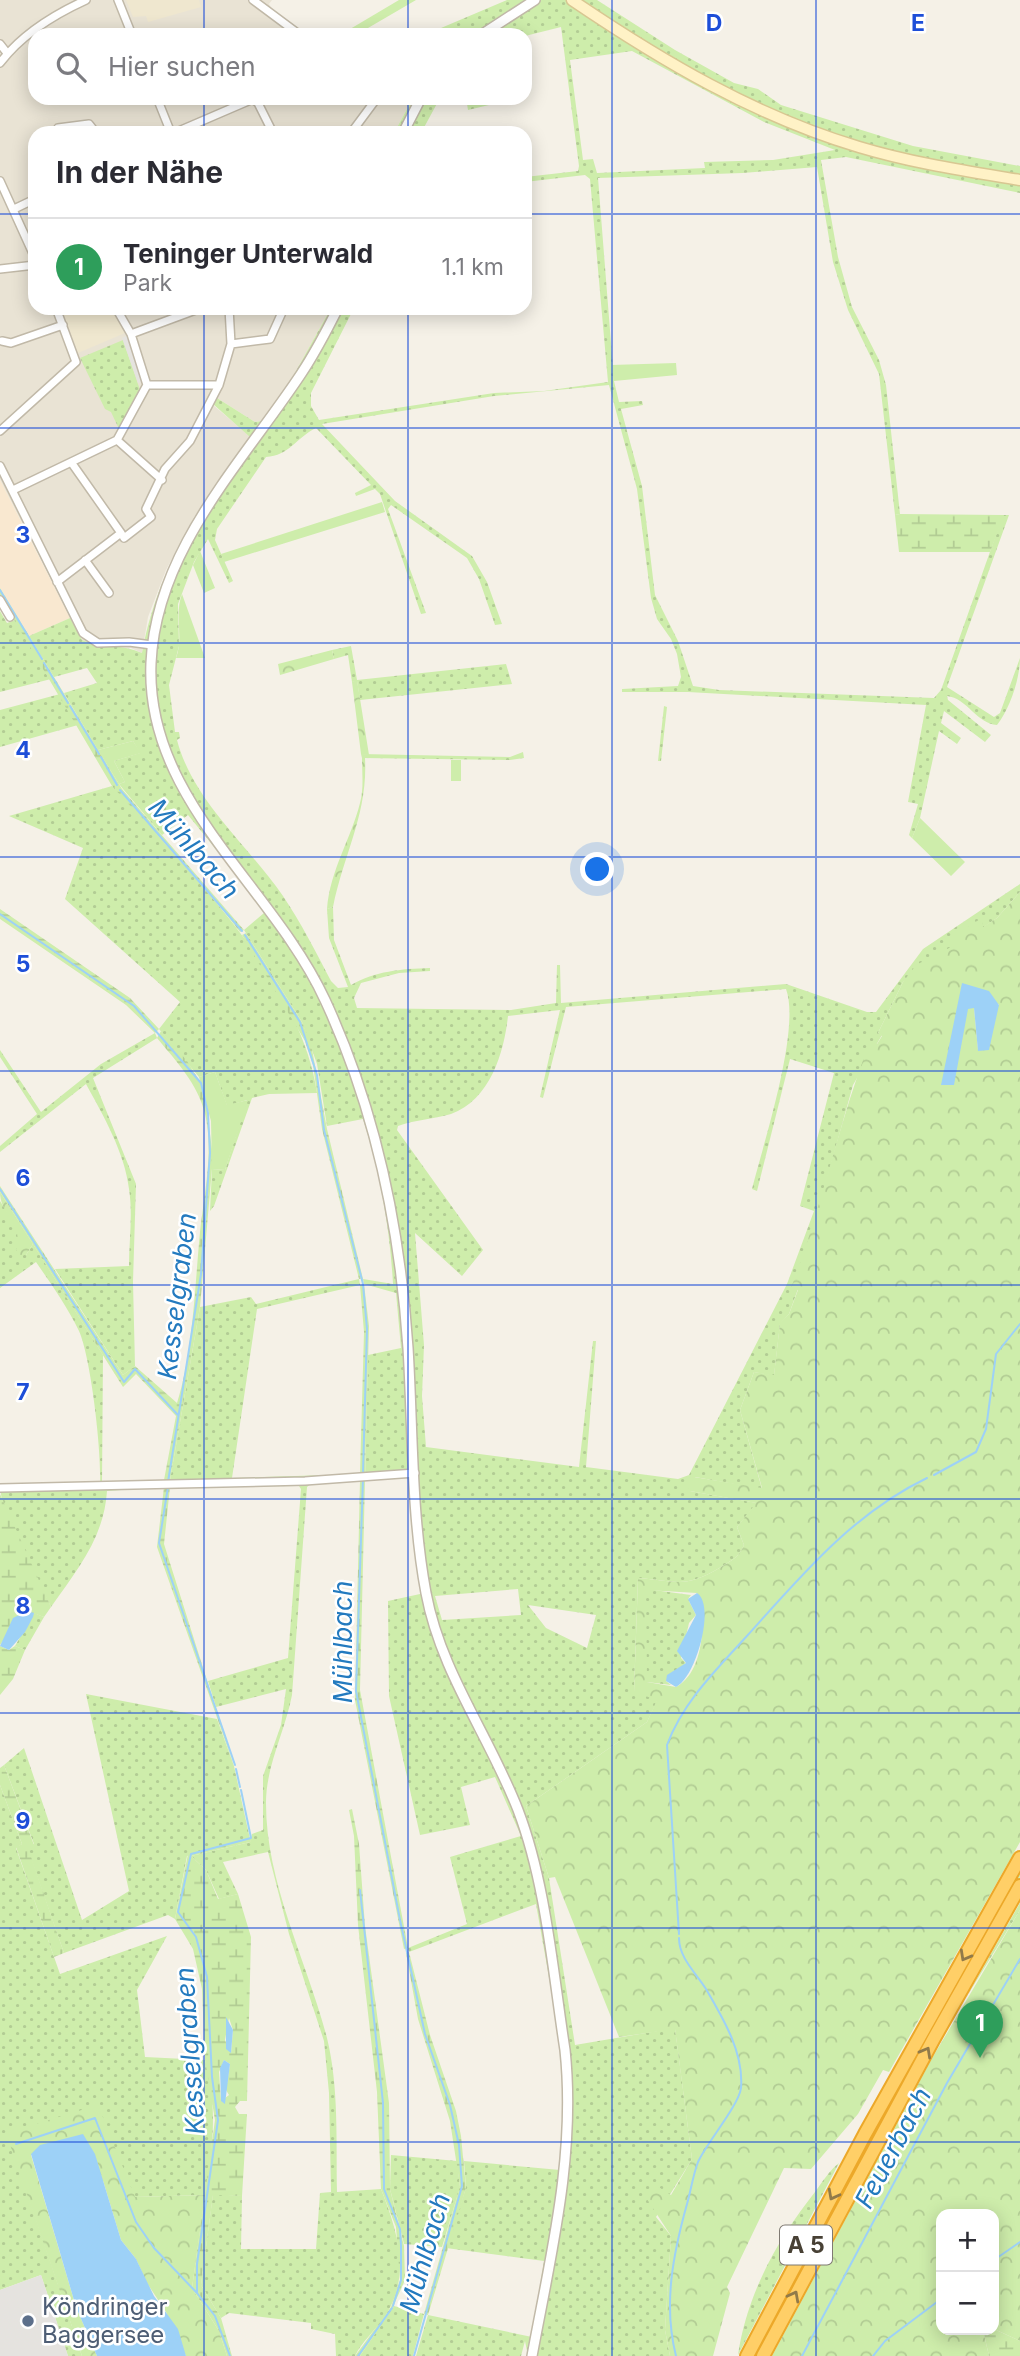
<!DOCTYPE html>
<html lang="de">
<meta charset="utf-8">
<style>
:root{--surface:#fff;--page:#f7f7f7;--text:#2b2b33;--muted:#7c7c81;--line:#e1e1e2;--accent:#ff3b13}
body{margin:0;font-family:Inter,sans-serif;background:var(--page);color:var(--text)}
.controls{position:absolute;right:21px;bottom:21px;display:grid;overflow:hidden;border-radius:14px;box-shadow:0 4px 18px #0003}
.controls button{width:63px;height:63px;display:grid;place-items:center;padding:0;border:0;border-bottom:2px solid var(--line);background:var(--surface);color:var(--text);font:35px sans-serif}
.you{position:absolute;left:598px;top:870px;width:24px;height:24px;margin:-18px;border:5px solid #fff;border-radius:50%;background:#1a73e8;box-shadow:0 0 0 10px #1a73e833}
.badge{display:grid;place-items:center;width:46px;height:46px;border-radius:50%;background:var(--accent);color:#fff;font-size:23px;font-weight:700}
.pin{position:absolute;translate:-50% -58px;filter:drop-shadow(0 2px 4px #0008)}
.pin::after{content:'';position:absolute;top:37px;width:24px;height:21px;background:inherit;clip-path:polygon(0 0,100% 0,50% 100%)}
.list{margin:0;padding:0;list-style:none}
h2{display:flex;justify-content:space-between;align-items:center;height:91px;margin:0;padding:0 28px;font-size:30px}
h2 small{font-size:23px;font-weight:400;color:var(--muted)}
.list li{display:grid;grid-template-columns:46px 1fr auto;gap:21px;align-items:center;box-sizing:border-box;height:98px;padding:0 28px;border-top:2px solid var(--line)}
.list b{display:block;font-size:26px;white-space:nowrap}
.list p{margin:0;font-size:23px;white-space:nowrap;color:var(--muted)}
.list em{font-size:23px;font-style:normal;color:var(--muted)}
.icon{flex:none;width:38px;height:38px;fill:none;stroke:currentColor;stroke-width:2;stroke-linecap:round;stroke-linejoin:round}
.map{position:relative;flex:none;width:1020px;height:2356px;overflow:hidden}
.search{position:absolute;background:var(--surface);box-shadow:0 4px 18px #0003;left:28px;top:28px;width:504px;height:77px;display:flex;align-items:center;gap:18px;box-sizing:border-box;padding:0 24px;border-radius:21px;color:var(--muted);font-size:26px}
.panel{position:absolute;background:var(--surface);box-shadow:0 4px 18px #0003;left:28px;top:126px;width:504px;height:189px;border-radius:21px}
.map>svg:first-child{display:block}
</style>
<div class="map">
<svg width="1020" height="2356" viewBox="0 0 1020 2356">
<defs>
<pattern id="grass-dots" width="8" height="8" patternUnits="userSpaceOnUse" patternTransform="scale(1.75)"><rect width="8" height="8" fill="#ceedab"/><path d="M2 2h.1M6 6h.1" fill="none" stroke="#b2cc94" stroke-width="1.8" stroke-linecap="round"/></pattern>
<pattern id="forest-crowns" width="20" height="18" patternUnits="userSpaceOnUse" patternTransform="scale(1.75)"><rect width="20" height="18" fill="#ceedab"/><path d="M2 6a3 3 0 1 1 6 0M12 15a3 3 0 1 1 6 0" fill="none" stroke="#b2cc94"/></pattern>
<pattern id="wetland-marsh" width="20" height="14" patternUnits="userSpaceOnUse" patternTransform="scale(1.75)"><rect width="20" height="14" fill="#ceedab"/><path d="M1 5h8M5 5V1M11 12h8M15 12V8" fill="none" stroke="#b2cc94"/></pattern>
</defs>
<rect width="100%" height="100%" fill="#f5f1e7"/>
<path fill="#e9e3d4" d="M0 0H272L269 4 274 12 306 35H35V98H413L394 133H35V308H331L286 389 262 421 255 422 217 398 213 405 251 437 194 517 166 570 148 617 142 653 131 648 100 647 82 640 0 480Z"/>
<path fill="#f9e8d0" d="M0 480 70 618 29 636 0 588Z"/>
<path fill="#efe7cf" d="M126 0H199L201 7 148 22 146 16 133 17Z
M61 308H111L125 333 78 353Z"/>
<path fill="url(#grass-dots)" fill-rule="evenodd" d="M507 0H597L675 50 734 83 758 89 781 105 913 146 1020 166V193L846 157 821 160 838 257 852 307 879 360 886 385 900 514 895 515 879 374 848 310 833 262 817 167 743 173 598 178 614 381 619 402 642 401 643 405 621 409 642 486 655 595 678 641 693 686 719 690 934 698 941 690 1003 515H1009L947 687 994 717 1000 713 1020 658C1020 678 1010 709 997 725 977 724 967 698 947 696L948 700 991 735 985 742 944 711 941 723 961 738 957 744 939 731 920 818 912 838 909 835 918 804 908 802 926 705 688 692H622V689L678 686 681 677 677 654 671 639 657 619 651 598 637 489 609 385 494 396 322 424 395 501 472 556 487 582 502 624 495 625 479 579 467 558 391 505 388 509 426 613 421 614 380 494 375 489 356 496 355 493 371 485 316 428C297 437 289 456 266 457L217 529 215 540 233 581 229 583 208 539 194 562 178 604 179 646 169 685 175 732H179L180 738 177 740C193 801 248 845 283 896 301 923 316 952 331 981L338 988 348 987 329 938 327 909 333 907 334 940 351 985C376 971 400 969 430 968V971L399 973 361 983 354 998 357 1008 511 1010 556 1003 557 965H560L561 1003 786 984 867 1012H876L923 949 1020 884V892L997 918 903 982 878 1033 882 1035 853 1085 810 1240 792 1287 798 1289 789 1314 780 1324 774 1376 754 1372 740 1410 762 1489 695 1477 690 1491 757 1503 737 1527 744 1545C739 1557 732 1560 721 1567 685 1589 677 1581 638 1578L634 1691 658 1699 647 1722 526 1806 549 1878 575 2045 675 2028 692 2159 656 2217 671 2236 665 2330 670 2356H528L525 2341 521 2356H416L428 2315 532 2337 544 2261 446 2248 466 2188 464 2161 560 2170C572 2080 551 1992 536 1904L409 1952 408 1948 467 1924 450 1857 521 1836 495 1777 461 1787 470 1825 420 1835 389 1696 388 1601 420 1594 422 1589 412 1481 404 1477 365 1480 368 1355 401 1348 396 1293 364 1284 363 1279 393 1284C390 1229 380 1171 363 1119L327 1126 317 1064 302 1022 244 930 264 913V908L188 815 162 835 123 789 119 784 125 782 114 761 140 753 133 741 98 750 64 693 97 683 87 668 54 677 29 636 70 618 82 640C102 648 123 644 142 653 157 570 201 503 250 437L213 404 217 398 255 422 262 421 286 389 331 308H354L311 393V406L319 420 494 393 544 391 608 382 590 179 585 175 525 182V177L578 171 579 166 561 27 525 36 425 35 439 33 441 28ZM632 51 764 122 835 150 773 160 704 162 705 168 597 173 593 159 583 160 570 60ZM786 989C801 1029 763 1145 752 1189L757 1191 790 1059 834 1073 800 1206 814 1211 787 1284 689 1475 678 1479 586 1467 596 1341H593L579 1467 426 1447 422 1396 424 1345 415 1233 462 1276 483 1250 397 1130 398 1126C414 1120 433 1119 451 1114 490 1100 504 1053 508 1016L560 1010 540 1097 543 1098 566 1007ZM518 1589 521 1615 442 1620 435 1596ZM528 1605 596 1615 587 1648 546 1628Z
M413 98H440L421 133H394Z
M498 98H518L468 110 467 104Z
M123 340 140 390 119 429 111 412 105 409 80 358Z
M0 611 7 623 15 620 51 679 0 692Z
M351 646 357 680 506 664 512 684 360 700 357 681 352 682 348 655 334 659 332 650Z
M60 694 78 725 0 747V710Z
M664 706 667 707 661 761H658Z
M523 752 524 758 510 760 362 758 361 754 510 757Z
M112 786C129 797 145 821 159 837 222 907 303 997 317 1093L269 1094 252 1098 214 1206 210 1211 212 1169 225 1170 247 1100 227 1106 215 1072 199 1077 159 1029 180 1002 65 899 83 848 9 816Z
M155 1033 157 1038 93 1078 136 1184 133 1282 135 1366 123 1375 55 1269 129 1266C129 1241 133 1214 129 1189 125 1153 103 1115 86 1084L0 1152V1146L37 1114 0 1057V1050L41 1112 101 1064Z
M0 1201 15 1224 26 1255 33 1244 103 1355 102 1484 164 1480V1487L107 1491C104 1538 77 1570 51 1607 35 1574 0 1519 0 1483L100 1485C102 1453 91 1358 79 1331 67 1306 51 1284 36 1262L0 1288Z
M359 1279 360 1285 257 1309 232 1478 360 1474 312 1483 307 1487 292 1695C285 1732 266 1765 266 1803 266 1884 307 1961 327 2038 339 2087 336 2142 337 2192L381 2189C397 2230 412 2276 385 2316 376 2330 362 2341 355 2356H336L335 2334 311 2329V2323L229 2313 221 2318 201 2285 213 2194 242 2196 241 2249H316L320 2193 331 2192 329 2093 324 2041 289 1934 268 1852 223 1862 238 1894 219 1899 206 1870 191 1856 250 1842 252 1834 263 1830V1776L281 1725 286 1689 216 1707 208 1681 288 1658 301 1489 299 1486 170 1487V1480L200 1307 251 1297 256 1304Z
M646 1589 691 1595 688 1599 696 1615 689 1623 681 1658 686 1663 666 1681 671 1685 647 1682 645 1674Z
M34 1613 44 1617 25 1650 15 1646Z
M86 1694 217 1719 234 1766 250 1839 187 1856 175 1919 168 1915 64 1953 27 1847 34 1844 4 1765 24 1748 82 1920 129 1891Z
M0 1785 22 1844 16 1848 60 1974 167 1936 137 1990 145 2057 205 2060C218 2106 213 2149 205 2195L135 2197 7 2133 82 2356H68L41 2275 0 2290Z
M1020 1867V1877L757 2356H752L874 2126Z
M1020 1903V1910L964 2001Z
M391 2155 457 2161 460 2187 442 2247 404 2244 390 2189Z
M839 2163 738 2355C747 2294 777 2240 815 2192 822 2182 830 2170 839 2163Z
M394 2306 424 2314 413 2356H360Z"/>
<path fill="url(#forest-crowns)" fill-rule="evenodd" d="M332 650 334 659 280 675 278 664Z
M357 680 369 755 361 754 352 682Z
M362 758H365C368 814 344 853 333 907L327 909C330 870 351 839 360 803 364 788 362 773 362 758Z
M1020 892V1842L889 2072 883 2070 858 2114 811 2169 784 2168 727 2287 730 2293 713 2356H670L665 2330 671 2236 645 2196 654 2184 671 2195 692 2159 675 2029 619 2037 555 1877 549 1878 526 1806 647 1722 657 1700 634 1692 638 1578C677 1581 685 1589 721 1567 732 1560 739 1557 744 1545L737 1527 756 1503 690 1491 685 1485 694 1477 762 1488 740 1410 754 1372 774 1375 780 1323 789 1314 798 1290 791 1288C822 1208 838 1124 869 1044H877L882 1036 878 1033 903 982 916 965 951 947 952 936 982 918 983 927 997 918ZM999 1004 978 1050 974 1008H968ZM646 1590 697 1593C707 1618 704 1673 676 1687L647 1682Z
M0 1192 33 1244 26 1255H20L16 1250C24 1221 0 1216 0 1192Z
M1020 1910V2341L994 2329V2214H941V2330H983L989 2356H772L931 2060Z
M98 2105 135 2197 205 2195 192 2288 219 2331 227 2356H186L166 2312 147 2283 136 2259 121 2240 95 2154 31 2155 76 2307 97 2356H82L6 2133Z"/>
<path fill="url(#wetland-marsh)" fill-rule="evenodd" d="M895 515 900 514 1004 515 990 552H899Z
M0 588 122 789 244 930 240 932 208 891 112 786 0 596Z
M0 909 130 998 159 1029 155 1033 126 1005 0 919Z
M246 933 302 1022 311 1044 327 1129 363 1279H359L322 1129 313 1065 305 1041 242 935Z
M161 1031 187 1061 204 1088 213 1157 200 1307 170 1480H164L176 1416 136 1374 123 1387 0 1192V1186L123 1375 135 1366 177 1403C193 1354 195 1284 200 1232 204 1195 214 1151 205 1114 198 1084 176 1061 157 1038Z
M364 1284 369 1326 365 1474H360L364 1332 360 1285Z
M360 1480H365L360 1690 408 1948 404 1949 355 1700Z
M164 1487H170L164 1544 234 1766 157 1547Z
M0 1494 51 1607 44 1617 27 1611 22 1614 0 1645Z
M0 1646 9 1650 15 1646 25 1650 13 1679 0 1695Z
M4 1765 34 1845 28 1848 64 1953 54 1957 16 1847 22 1844 0 1785V1768Z
M352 1809 359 1844 365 1926 389 2103 390 2189 404 2246 405 2280 391 2311 360 2356H355L391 2307 400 2280 396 2227 381 2189 377 2092 358 1925 354 1836 349 1810Z
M252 1838 250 1842 191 1856 206 1870 218 1899 238 1894 251 1937 247 2101H240L235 2107 239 2114H247L242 2196 213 2195 201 2285 221 2318 232 2356H227L219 2331 192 2288 215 2120 205 2060 202 1989 193 1949 175 1919 188 1854ZM229 2018 233 2030 231 2053 225 2040ZM224 2060 230 2064 226 2090 229 2095 221 2101 219 2072Z
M409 1952 430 2035 456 2111 461 2136 466 2188 428 2315 424 2314 460 2186 450 2121 418 2019 406 1953Z
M994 2329 1020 2341V2356H989L983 2330Z"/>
<path fill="#ceedab" d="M399 0H416L356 35H340Z
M676 363 677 375 614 381 611 365Z
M382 502 385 512 224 562 221 554Z
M200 551 215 588 204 593 193 565Z
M182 594 205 658H176C184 637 174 615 182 594Z
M133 741 141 753 114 761 125 782 119 784 98 750Z
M451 760H461V781H451Z
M920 818 965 862 951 876 912 838Z
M215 1072 227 1105 248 1100 225 1170 212 1169 211 1121 199 1077Z"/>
<path fill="#e5e3df" d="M131 334 146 380 138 383 122 338Z
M41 2275 68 2356H0V2290Z"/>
<path fill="#9dd1f7" d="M962 983 989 991 999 1005 989 1050 978 1051 974 1008 968 1009 954 1085H941Z
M697 1593C716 1605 696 1678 676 1687L666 1681 667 1675 686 1663 677 1651 696 1615 688 1599Z
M27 1611 34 1613 33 1617 25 1632 9 1650 0 1646 13 1618Z
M226 2017 233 2030 231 2053 226 2049Z
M224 2060 230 2064 225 2104 221 2101 220 2068Z
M83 2134 95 2154 121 2240 136 2259 154 2296 178 2329 186 2356H97L76 2307 31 2154 40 2145Z"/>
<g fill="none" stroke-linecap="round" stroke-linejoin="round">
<path stroke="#9dd1f7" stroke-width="2" d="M0 590 42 659
M44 663 68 703
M70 706 99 754
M101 757 117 785
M120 790 242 931
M0 914 134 1006 201 1083 208 1113 210 1153 201 1274 168 1482
M245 935 300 1022 317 1075 324 1130 363 1284 367 1329 363 1473
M0 1189 124 1382 135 1369 178 1415
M934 1475 976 1452 986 1429 996 1354 1020 1324
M363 1478 356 1691 400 1920 425 2034 450 2105 459 2145 462 2186 414 2356
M168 1487 159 1543 235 1765
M236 1769 240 1787
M360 1890 383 2103 384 2189 400 2229 401 2245V2280L393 2306
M679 1934 667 1745C683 1702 716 1670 746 1637 801 1576 852 1514 927 1478
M16 2144 95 2118 136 2222 154 2248 197 2293
M994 2260 1020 2242
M230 2356 215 2316 197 2293V2264L218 2120 212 2077 207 1977 196 1937 178 1912 191 1854 251 1838 241 1790
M358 2356 392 2308
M676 2356C663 2305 673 2254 687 2204 691 2190 693 2175 698 2162 706 2144 739 2105 741 2088 744 2053 723 2018 706 1989 696 1973 679 1958 679 1938
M802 2356 947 2083 1020 1959
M873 2356 885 2341 941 2299"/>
<g stroke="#c1b9a8" stroke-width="10">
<path id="minor" d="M118 0 132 35
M253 0 300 35
M0 44 7 53
M0 63C22 34 53 15 86 0
M157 98 171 133
M58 128 89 124 96 133
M174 133 253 99 258 103 273 133
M351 133 377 98
M0 181 35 258
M14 209 35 199
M0 269 35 265
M131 334 201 308
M2 341 11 343 63 325
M231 344 270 339 284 308
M147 385H219
M0 431 76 362 56 308
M117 440 162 480
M71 462 121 533
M0 466 83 633 98 643 129 642 152 645
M13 490 117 440 147 385 131 334 116 308
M85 560 109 593
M57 582 121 533 124 538 151 517 146 509 165 469 190 441 219 385 231 344 229 308
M0 600 10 617
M0 1488 305 1481 415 1473"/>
</g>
<g stroke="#c1b9a8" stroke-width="12">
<path id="tertiary" d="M481 35 535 0
M403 133 421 98
M338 308C327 330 315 353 301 374 242 463 156 550 151 663 145 800 272 885 325 1000 376 1110 400 1228 408 1348 413 1429 411 1513 426 1593 441 1673 489 1735 518 1810 546 1883 553 1973 565 2050 576 2154 551 2254 532 2356"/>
</g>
<g stroke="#d8c792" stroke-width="13">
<path id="secondary" d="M572 0C662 61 755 116 859 147 912 163 966 171 1020 180"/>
</g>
<g stroke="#eca829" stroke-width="16">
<path id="motorway" d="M747 2356 865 2134 1020 1858
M763 2356 933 2040 1020 1886"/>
</g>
<use href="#minor" stroke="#fff" stroke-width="7"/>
<use href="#tertiary" stroke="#fff" stroke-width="9"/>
<use href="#secondary" stroke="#fff2c6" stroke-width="10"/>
<use href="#motorway" stroke="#ffcf67" stroke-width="12"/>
</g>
<defs><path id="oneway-chevron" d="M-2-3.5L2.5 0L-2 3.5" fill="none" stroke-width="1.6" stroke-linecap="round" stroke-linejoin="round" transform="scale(1.75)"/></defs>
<g stroke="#917a49">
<use href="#oneway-chevron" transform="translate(965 1956) rotate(119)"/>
<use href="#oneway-chevron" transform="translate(926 2052) rotate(-61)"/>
<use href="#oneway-chevron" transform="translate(833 2195) rotate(118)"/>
<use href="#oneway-chevron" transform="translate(794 2296) rotate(-62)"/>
</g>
<path fill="none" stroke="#1d4ed8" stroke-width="2" stroke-opacity="0.55" d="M204 0V35M408 0V35M612 0V2356M816 0V2356M204 98V133M408 98V133M0 214H35M525 214H1020M204 308V2356M408 308V2356M0 428H1020M0 643H1020M0 857H1020M0 1071H1020M0 1285H1020M0 1499H1020M0 1713H1020M0 1928H1020M0 2142H1020"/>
<circle fill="#5c6f8a" stroke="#fff" stroke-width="2.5" cx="28" cy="2321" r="7"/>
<g text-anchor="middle" stroke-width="5" stroke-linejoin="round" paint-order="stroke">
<rect fill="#fff" stroke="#7f7a72" stroke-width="2" x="780" y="2225.5" width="52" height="39" rx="5"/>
<g font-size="23" font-weight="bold" fill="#484135">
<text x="806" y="2253">A 5</text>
</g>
<g font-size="24" fill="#4e5e75" stroke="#fff" text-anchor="start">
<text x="42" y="2315">Köndringer<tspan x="42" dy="28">Baggersee</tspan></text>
</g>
<g font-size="26" font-style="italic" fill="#237abf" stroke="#fff">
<text transform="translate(194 849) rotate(49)" y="9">Mühlbach</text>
<text transform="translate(177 1296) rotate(-83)" y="9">Kesselgraben</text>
<text transform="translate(343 1642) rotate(-90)" y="9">Mühlbach</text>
<text transform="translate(190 2051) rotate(-94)" y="9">Kesselgraben</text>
<text transform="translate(893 2148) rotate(-62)" y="9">Feuerbach</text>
<text transform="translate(425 2253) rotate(-74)" y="9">Mühlbach</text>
</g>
</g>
<g font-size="23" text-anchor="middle" font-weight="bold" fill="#1d4ed8" stroke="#fff" stroke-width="5" stroke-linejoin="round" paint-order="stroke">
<text x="714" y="31">D</text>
<text x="918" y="31">E</text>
<text x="23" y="543">3</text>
<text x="23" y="758">4</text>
<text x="23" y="972">5</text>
<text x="23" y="1186">6</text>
<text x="23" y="1400">7</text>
<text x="23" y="1614">8</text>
<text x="23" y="1829">9</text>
</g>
</svg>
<div class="controls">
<button>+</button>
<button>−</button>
</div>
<div class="you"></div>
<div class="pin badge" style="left:980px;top:2058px;background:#2e9e5b">1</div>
<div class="search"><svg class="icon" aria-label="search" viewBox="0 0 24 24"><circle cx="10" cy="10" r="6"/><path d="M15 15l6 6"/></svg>Hier suchen</div>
<section class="panel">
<h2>In der Nähe<small></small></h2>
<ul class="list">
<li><span class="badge" style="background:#2e9e5b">1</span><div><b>Teninger Unterwald</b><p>Park</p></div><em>1.1 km</em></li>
</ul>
</section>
</div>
